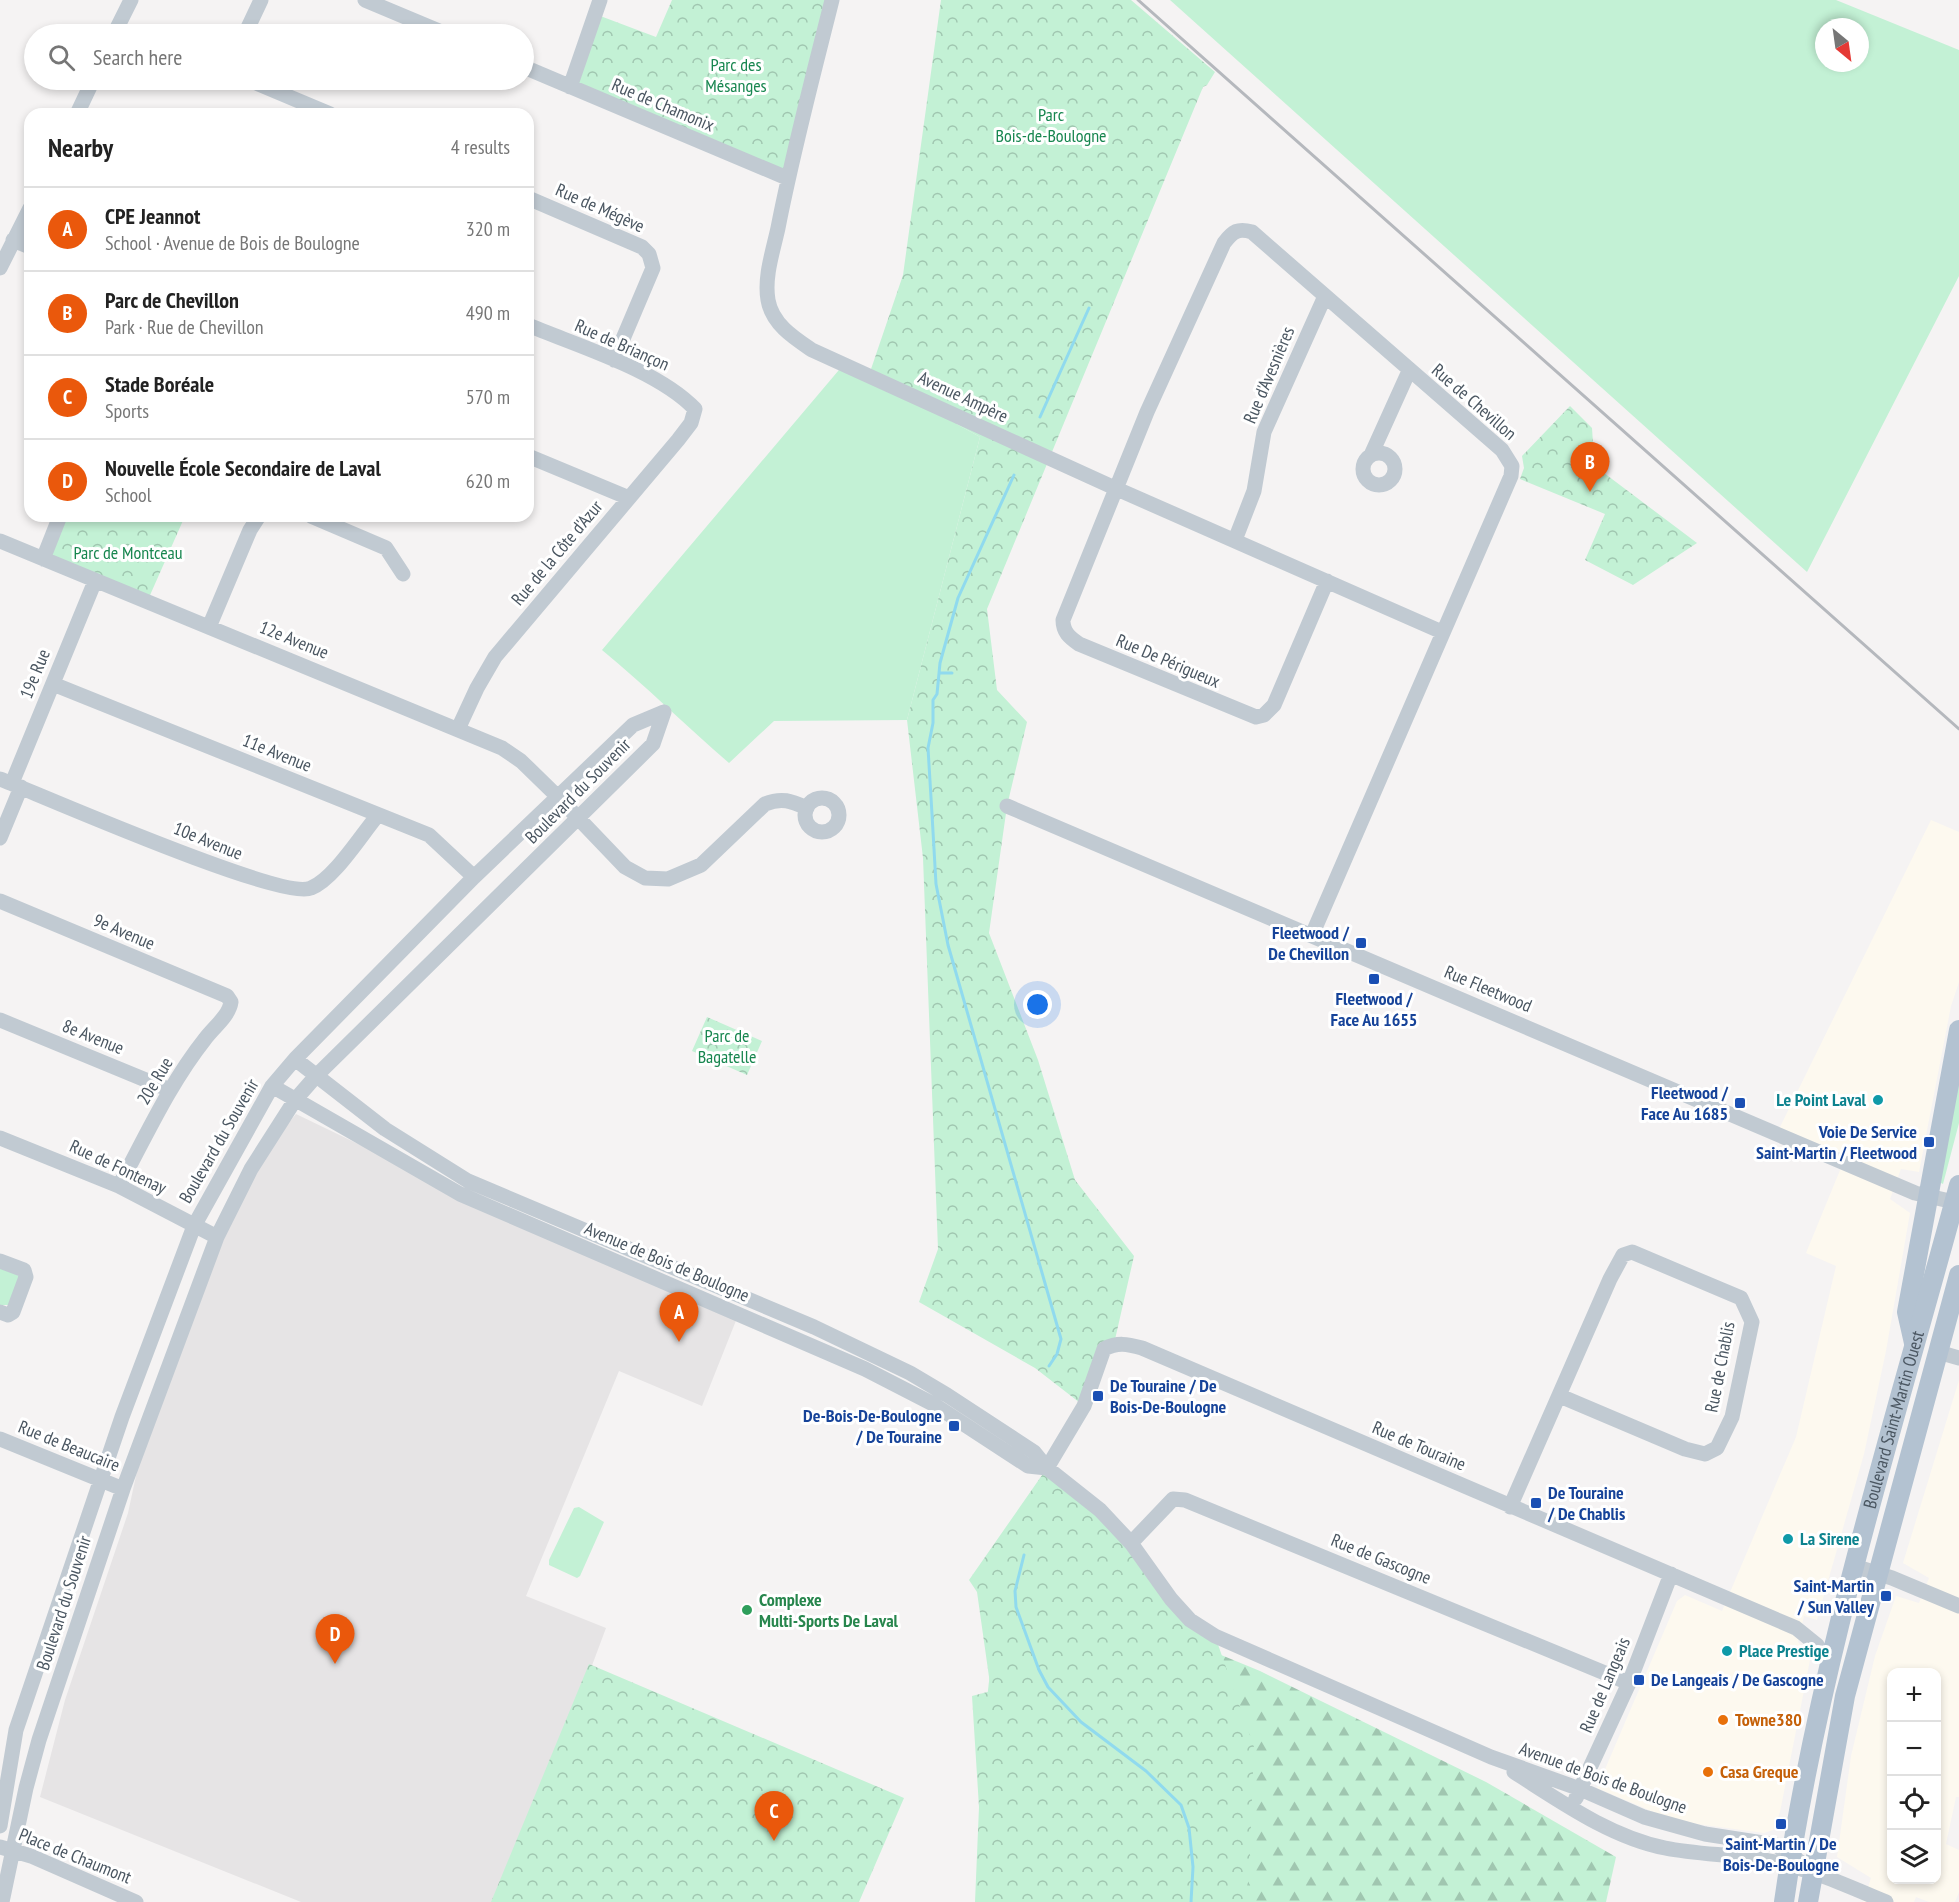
<!DOCTYPE html>
<meta charset="utf-8">
<style>
:root{--surface:#fff;--page:#f6f6f6;--text:#222;--muted:#767676;--line:#e0e0e0;--accent:#ea580c}
body{margin:0;font-family:"PT Sans Narrow",sans-serif;background:var(--page);color:var(--text)}
.controls{position:absolute;right:18px;bottom:18px;display:grid;overflow:hidden;border-radius:12px;box-shadow:0 3px 9px #0003}
.controls button{width:54px;height:54px;display:grid;place-items:center;padding:0;border:0;border-bottom:2px solid var(--line);background:var(--surface);color:var(--text);font:30px sans-serif}
.compass{position:absolute;left:1815px;top:18px;width:54px;height:54px;border-radius:50%;background:var(--surface);box-shadow:0 3px 9px #0003;rotate:151deg}
.you{position:absolute;left:1038px;top:1005px;width:21px;height:21px;margin:-15px;border:4px solid #fff;border-radius:50%;background:#1a73e8;box-shadow:0 0 0 9px #1a73e833}
.badge{display:grid;place-items:center;width:39px;height:39px;border-radius:50%;background:var(--accent);color:#fff;font-size:20px;font-weight:700}
.pin{position:absolute;translate:-50% -50px;filter:drop-shadow(0 2px 3px #0008)}
.pin::after{content:'';position:absolute;top:32px;width:21px;height:18px;background:inherit;clip-path:polygon(0 0,100% 0,50% 100%)}
.list{margin:0;padding:0;list-style:none}
h2{display:flex;justify-content:space-between;align-items:center;height:78px;margin:0;padding:0 24px;font-size:26px}
h2 small{font-size:20px;font-weight:400;color:var(--muted)}
.list li{display:grid;grid-template-columns:39px 1fr auto;gap:18px;align-items:center;box-sizing:border-box;height:84px;padding:0 24px;border-top:2px solid var(--line)}
.list b{display:block;font-size:22px;white-space:nowrap}
.list p{margin:0;font-size:20px;white-space:nowrap;color:var(--muted)}
.list em{font-size:20px;font-style:normal;color:var(--muted)}
.icon{flex:none;width:33px;height:33px;fill:none;stroke:currentColor;stroke-width:2;stroke-linecap:round;stroke-linejoin:round}
.map{position:relative;flex:none;width:1959px;height:1902px;overflow:hidden}
.search{position:absolute;background:var(--surface);box-shadow:0 3px 9px #0003;left:24px;top:24px;width:510px;height:66px;display:flex;align-items:center;gap:15px;box-sizing:border-box;padding:0 21px;border-radius:33px;color:var(--muted);font-size:22px}
.panel{position:absolute;background:var(--surface);box-shadow:0 3px 9px #0003;left:24px;top:108px;width:510px;height:414px;border-radius:18px}
.map>svg:first-child{display:block}
</style>
<div class="map">
<svg width="1959" height="1902" viewBox="0 0 1959 1902">
<defs>
<pattern id="forest-firs" width="22" height="20" patternUnits="userSpaceOnUse" patternTransform="scale(1.5)"><rect width="22" height="20" fill="#c3f1d5"/><path d="M5 1l3.5 6h-7zM16 11l3.5 6h-7z" fill="#a0c6b0"/></pattern>
<pattern id="park-crowns" width="20" height="18" patternUnits="userSpaceOnUse" patternTransform="scale(1.5)"><rect width="20" height="18" fill="#c3f1d5"/><path d="M2 6a3 3 0 1 1 6 0M12 15a3 3 0 1 1 6 0" fill="none" stroke="#a0c6b0"/></pattern>
</defs>
<rect width="100%" height="100%" fill="#f5f3f3"/>
<path fill="#fdf9ef" fill-rule="evenodd" d="M1931 820 1959 832V982L1951 1006 1919 1172 1901 1169 1890 1199 1910 1213 1886 1351 1864 1454 1817 1620 1804 1616 1798 1642 1811 1655 1780 1812 1773 1830 1764 1833 1697 1824 1663 1816 1597 1788 1677 1601 1685 1595 1722 1611 1796 1437 1836 1266 1806 1253 1845 1158 1779 1129Z
M1959 1380V1797H1956L1946 1844 1959 1850V1892L1955 1902H1929L1916 1897 1914 1902H1863L1871 1878 1837 1857 1851 1756 1875 1656 1896 1596 1919 1603 1929 1578 1903 1563ZM1892 1672H1936V1880H1892Z"/>
<path fill="#e6e4e5" d="M296 1114 493 1209 739 1313 702 1406 619 1371 526 1596 606 1628 575 1711 493 1902H301L40 1797 65 1700 128 1513 142 1448 251 1169Z"/>
<path fill="#c3f1d5" fill-rule="evenodd" d="M1170 0H1836L1959 50V276L1807 572ZM1824 27H1860V63H1824Z
M844 364 869 375 980 437 907 720 774 721 729 763C686 726 646 686 602 650Z
M1959 1077V1123L1943 1184 1939 1182Z
M0 1266 21 1277 10 1305H0Z
M579 1507 604 1522 580 1576 577 1578 549 1565V1560L574 1508Z"/>
<path fill="url(#forest-firs)" d="M1000 1585 1175 1636 1260 1671 1486 1782 1616 1857 1606 1902H1195L983 1734Z"/>
<path fill="url(#park-crowns)" d="M672 0H832L787 178 570 87 595 14 656 37Z
M941 0H1131L1215 72 1207 85 1203 87 987 609 997 690 1027 722 1007 806 989 933 1038 1060 1075 1180 1134 1256 1114 1344 1084 1406 1035 1368 919 1302 938 1249 923 858 907 720 980 437 869 375 903 275Z
M1570 406 1592 428 1594 459 1604 473 1697 543 1633 585 1585 560 1605 514 1520 479 1524 468 1522 456Z
M60 516H185L147 602 43 559Z
M707 1017 762 1041 747 1075 692 1051Z
M1047 1468 1100 1510 1151 1572 1215 1636 1254 1747 1248 1902H975L979 1807 972 1696 991 1691 977 1592 969 1580Z
M589 1664 904 1798 859 1902H491Z"/>
<g fill="none" stroke-linecap="round" stroke-linejoin="round">
<path stroke="#90daee" stroke-width="3" d="M1040 417 1089 308
M1014 475 958 598 940 663 937 694 933 700V723L928 748 932 814 936 884 948 945 1061 1339 1057 1354 1049 1366
M939 673H952
M1024 1555 1015 1591 1016 1607 1039 1670 1048 1687 1081 1722 1146 1771 1181 1805 1189 1828 1193 1867 1191 1902"/>
<path stroke="#c1cad2" stroke-width="15" d="M365 0 446 34
M832 0C813 76 793 151 778 228 773 251 764 277 768 300 772 324 794 338 812 350L1117 489 1442 632
M114 34 131 0
M245 34 261 0
M524 67 787 178
M249 80 330 114
M570 87 600 0
M77 114 93 80
M528 198 642 247 649 254 653 268 614 360
M13 240 30 247
M0 268 30 208
M1363 469a16 16 0 1 1 32 0a16 16 0 1 1-32 0Z
M1371 455 1409 371
M528 456 629 498
M311 516 386 548 403 574
M1235 540 1254 491 1264 432 1325 296
M0 541 502 748 521 761 559 798 625 867 645 878 668 879 701 865 765 804C782 797 791 801 807 808
M43 559 60 516
M209 627 250 530 259 516
M53 684 429 835 474 877
M458 729 477 688 495 657 678 440 691 423 695 409C658 370 578 346 528 325
M0 779C43 796 282 901 311 888 334 879 361 835 378 815
M12 783 95 581
M805 815a17 17 0 1 1 34 0a17 17 0 1 1-34 0Z
M1007 806 1915 1193 1954 1202
M0 838 21 787
M0 901 227 996 231 1002C229 1016 214 1027 205 1039 170 1083 146 1136 119 1186
M1312 935 1511 476 1512 466 1502 450 1252 232C1238 228 1233 231 1224 243L1147 412 1063 620C1063 632 1069 637 1079 644L1256 717 1264 715 1274 705 1327 581
M0 1020 170 1090
M295 1059 385 1129 468 1181 814 1327 910 1373 947 1395 1034 1452 1047 1468 1100 1510 1131 1543 1171 1599 1190 1620 1215 1636 1491 1757 1580 1789 1644 1817 1705 1834 1776 1845 1813 1871
M272 1086 460 1194 865 1369 933 1404 1028 1466 1047 1468
M0 1138 119 1186 217 1237
M0 1261 24 1270 26 1277 13 1312 8 1315 0 1312
M1938 1352 1959 1358
M0 1439 123 1489
M1047 1468 1084 1406 1104 1349C1118 1342 1127 1344 1142 1348L1796 1628 1817 1645 1828 1662
M1510 1507 1610 1279 1623 1255 1632 1252 1741 1298 1752 1322 1732 1417 1717 1448 1705 1454 1685 1449 1560 1396
M1131 1543 1173 1499 1185 1500 1629 1683
M1854 1566 1892 1578 1959 1606
M1514 1772C1560 1801 1610 1837 1665 1848 1699 1855 1735 1854 1770 1861 1811 1869 1848 1886 1886 1902
M1576 1798 1629 1683 1671 1574
M0 1826 16 1730 122 1417 194 1226 272 1086 295 1059 474 877 633 725 664 712
M0 1847 31 1856 136 1902
M2 1902 26 1788 39 1740 123 1489 217 1237 251 1169 295 1100 316 1076 653 744 664 712"/>
<g stroke="#b3c2d1" stroke-width="20">
<path d="M1914 1343 1907 1312 1959 1030"/>
<path id="s1" d="M1784 1902C1819 1658 1895 1422 1959 1185"/>
<path d="M1808 1902 1845 1696 1959 1275"/>
</g>
<path stroke="#b5b8bd" stroke-width="3" d="M1138 0 1959 729"/>
</g>
<g fill="#1a4fb4" stroke="#fff" stroke-width="2">
<rect x="1355" y="937" width="12" height="12" rx="3"/>
<rect x="1368" y="973" width="12" height="12" rx="3"/>
<rect x="1734" y="1097" width="12" height="12" rx="3"/>
<rect x="1923" y="1136" width="12" height="12" rx="3"/>
<rect x="1092" y="1390" width="12" height="12" rx="3"/>
<rect x="948" y="1420" width="12" height="12" rx="3"/>
<rect x="1530" y="1497" width="12" height="12" rx="3"/>
<rect x="1880" y="1590" width="12" height="12" rx="3"/>
<rect x="1633" y="1674" width="12" height="12" rx="3"/>
<rect x="1775" y="1818" width="12" height="12" rx="3"/>
</g>
<g fill="#0f9aa8" stroke="#fff" stroke-width="2">
<circle cx="1878" cy="1100" r="6"/>
<circle cx="1788" cy="1539" r="6"/>
<circle cx="1727" cy="1651" r="6"/>
</g>
<circle fill="#2e9e5b" stroke="#fff" stroke-width="2" cx="747" cy="1610" r="6"/>
<g fill="#e8710a" stroke="#fff" stroke-width="2">
<circle cx="1723" cy="1720" r="6"/>
<circle cx="1708" cy="1772" r="6"/>
</g>
<g text-anchor="middle" stroke-width="6" stroke-linejoin="round" paint-order="stroke">
<g font-size="18" fill="#17864f" stroke="#fff">
<text x="736" y="71">Parc des<tspan x="736" dy="21">Mésanges</tspan></text>
<text x="1051" y="121">Parc<tspan x="1051" dy="21">Bois-de-Boulogne</tspan></text>
<text x="128" y="559">Parc de Montceau</text>
<text x="727" y="1042">Parc de<tspan x="727" dy="21">Bagatelle</tspan></text>
</g>
<g font-size="18" fill="#4a5661" stroke="#fff">
<text transform="translate(663 105) rotate(23)" y="6">Rue de Chamonix</text>
<text transform="translate(600 208) rotate(24)" y="6">Rue de Mégève</text>
<text transform="translate(622 345) rotate(24)" y="6">Rue de Briançon</text>
<text transform="translate(1269 375) rotate(-67)" y="6">Rue d'Avesnières</text>
<text transform="translate(963 397) rotate(25)" y="6">Avenue Ampère</text>
<text transform="translate(1474 402) rotate(41)" y="6">Rue de Chevillon</text>
<text transform="translate(557 553) rotate(-50)" y="6">Rue de la Côte d'Azur</text>
<text transform="translate(294 640) rotate(22)" y="6">12e Avenue</text>
<text transform="translate(1168 661) rotate(23)" y="6">Rue De Périgueux</text>
<text transform="translate(35 674) rotate(-68)" y="6">19e Rue</text>
<text transform="translate(277 753) rotate(22)" y="6">11e Avenue</text>
<text transform="translate(578 791) rotate(-45)" y="6">Boulevard du Souvenir</text>
<text transform="translate(208 841) rotate(22)" y="6">10e Avenue</text>
<text transform="translate(124 932) rotate(23)" y="6">9e Avenue</text>
<text transform="translate(1488 989) rotate(23)" y="6">Rue Fleetwood</text>
<text transform="translate(93 1037) rotate(22)" y="6">8e Avenue</text>
<text transform="translate(155 1081) rotate(-59)" y="6">20e Rue</text>
<text transform="translate(219 1141) rotate(-60)" y="6">Boulevard du Souvenir</text>
<text transform="translate(118 1167) rotate(25)" y="6">Rue de Fontenay</text>
<text transform="translate(667 1262) rotate(23)" y="6">Avenue de Bois de Boulogne</text>
<text transform="translate(1720 1367) rotate(-79)" y="6">Rue de Chablis</text>
<text dy="6" stroke="none"><textPath href="#s1" startOffset="495">Boulevard Saint-Martin Ouest</textPath></text>
<text transform="translate(69 1446) rotate(22)" y="6">Rue de Beaucaire</text>
<text transform="translate(1419 1446) rotate(23)" y="6">Rue de Touraine</text>
<text transform="translate(1381 1559) rotate(22)" y="6">Rue de Gascogne</text>
<text transform="translate(64 1603) rotate(-72)" y="6">Boulevard du Souvenir</text>
<text transform="translate(1605 1685) rotate(-67)" y="6">Rue de Langeais</text>
<text transform="translate(1603 1778) rotate(20)" y="6">Avenue de Bois de Boulogne</text>
<text transform="translate(75 1856) rotate(22)" y="6">Place de Chaumont</text>
</g>
<g font-size="18" font-weight="bold" fill="#164399" stroke="#fff" text-anchor="end">
<text x="1349" y="939">Fleetwood /<tspan x="1349" dy="21">De Chevillon</tspan></text>
<text x="1374" y="1005" text-anchor="middle">Fleetwood /<tspan x="1374" dy="21">Face Au 1655</tspan></text>
<text x="1728" y="1099">Fleetwood /<tspan x="1728" dy="21">Face Au 1685</tspan></text>
<text x="1917" y="1138">Voie De Service<tspan x="1917" dy="21">Saint-Martin / Fleetwood</tspan></text>
<text x="1110" y="1392" text-anchor="start">De Touraine / De<tspan x="1110" dy="21">Bois-De-Boulogne</tspan></text>
<text x="942" y="1422">De-Bois-De-Boulogne<tspan x="942" dy="21">/ De Touraine</tspan></text>
<text x="1548" y="1499" text-anchor="start">De Touraine<tspan x="1548" dy="21">/ De Chablis</tspan></text>
<text x="1874" y="1592">Saint-Martin<tspan x="1874" dy="21">/ Sun Valley</tspan></text>
<text x="1651" y="1686" text-anchor="start">De Langeais / De Gascogne</text>
<text x="1781" y="1850" text-anchor="middle">Saint-Martin / De<tspan x="1781" dy="21">Bois-De-Boulogne</tspan></text>
</g>
<g font-size="18" font-weight="bold" fill="#0d838f" stroke="#fff" text-anchor="start">
<text x="1866" y="1106" text-anchor="end">Le Point Laval</text>
<text x="1800" y="1545">La Sirene</text>
<text x="1739" y="1657">Place Prestige</text>
</g>
<g font-size="18" font-weight="bold" fill="#27864d" stroke="#fff" text-anchor="start">
<text x="759" y="1606">Complexe<tspan x="759" dy="21">Multi-Sports De Laval</tspan></text>
</g>
<g font-size="18" font-weight="bold" fill="#c56008" stroke="#fff" text-anchor="start">
<text x="1735" y="1726">Towne380</text>
<text x="1720" y="1778">Casa Greque</text>
</g>
</g>
</svg>
<div class="controls">
<button>+</button>
<button>−</button>
<button><svg class="icon" aria-label="locate" viewBox="0 0 24 24"><circle cx="12" cy="12" r="6"/><path d="M12 2v4M12 18v4M2 12h4M18 12h4"/></svg></button>
<button><svg class="icon" aria-label="layers" viewBox="0 0 24 24"><path d="M12 4l9 5-9 5-9-5zM3 14l9 5 9-5"/></svg></button>
</div>
<svg class="compass" viewBox="-18 -18 36 36"><path d="M0-13l5 13h-10z" fill="#e53935"/><path d="M0 13l5-13h-10z" fill="#767676"/></svg>
<div class="you"></div>
<div class="pin badge" style="left:679px;top:1342px">A</div>
<div class="pin badge" style="left:1590px;top:492px">B</div>
<div class="pin badge" style="left:774px;top:1841px">C</div>
<div class="pin badge" style="left:335px;top:1664px">D</div>
<div class="search"><svg class="icon" aria-label="search" viewBox="0 0 24 24"><circle cx="10" cy="10" r="6"/><path d="M15 15l6 6"/></svg>Search here</div>
<section class="panel">
<h2>Nearby<small>4 results</small></h2>
<ul class="list">
<li><span class="badge">A</span><div><b>CPE Jeannot</b><p>School · Avenue de Bois de Boulogne</p></div><em>320 m</em></li>
<li><span class="badge">B</span><div><b>Parc de Chevillon</b><p>Park · Rue de Chevillon</p></div><em>490 m</em></li>
<li><span class="badge">C</span><div><b>Stade Boréale</b><p>Sports</p></div><em>570 m</em></li>
<li><span class="badge">D</span><div><b>Nouvelle École Secondaire de Laval</b><p>School</p></div><em>620 m</em></li>
</ul>
</section>
</div>
